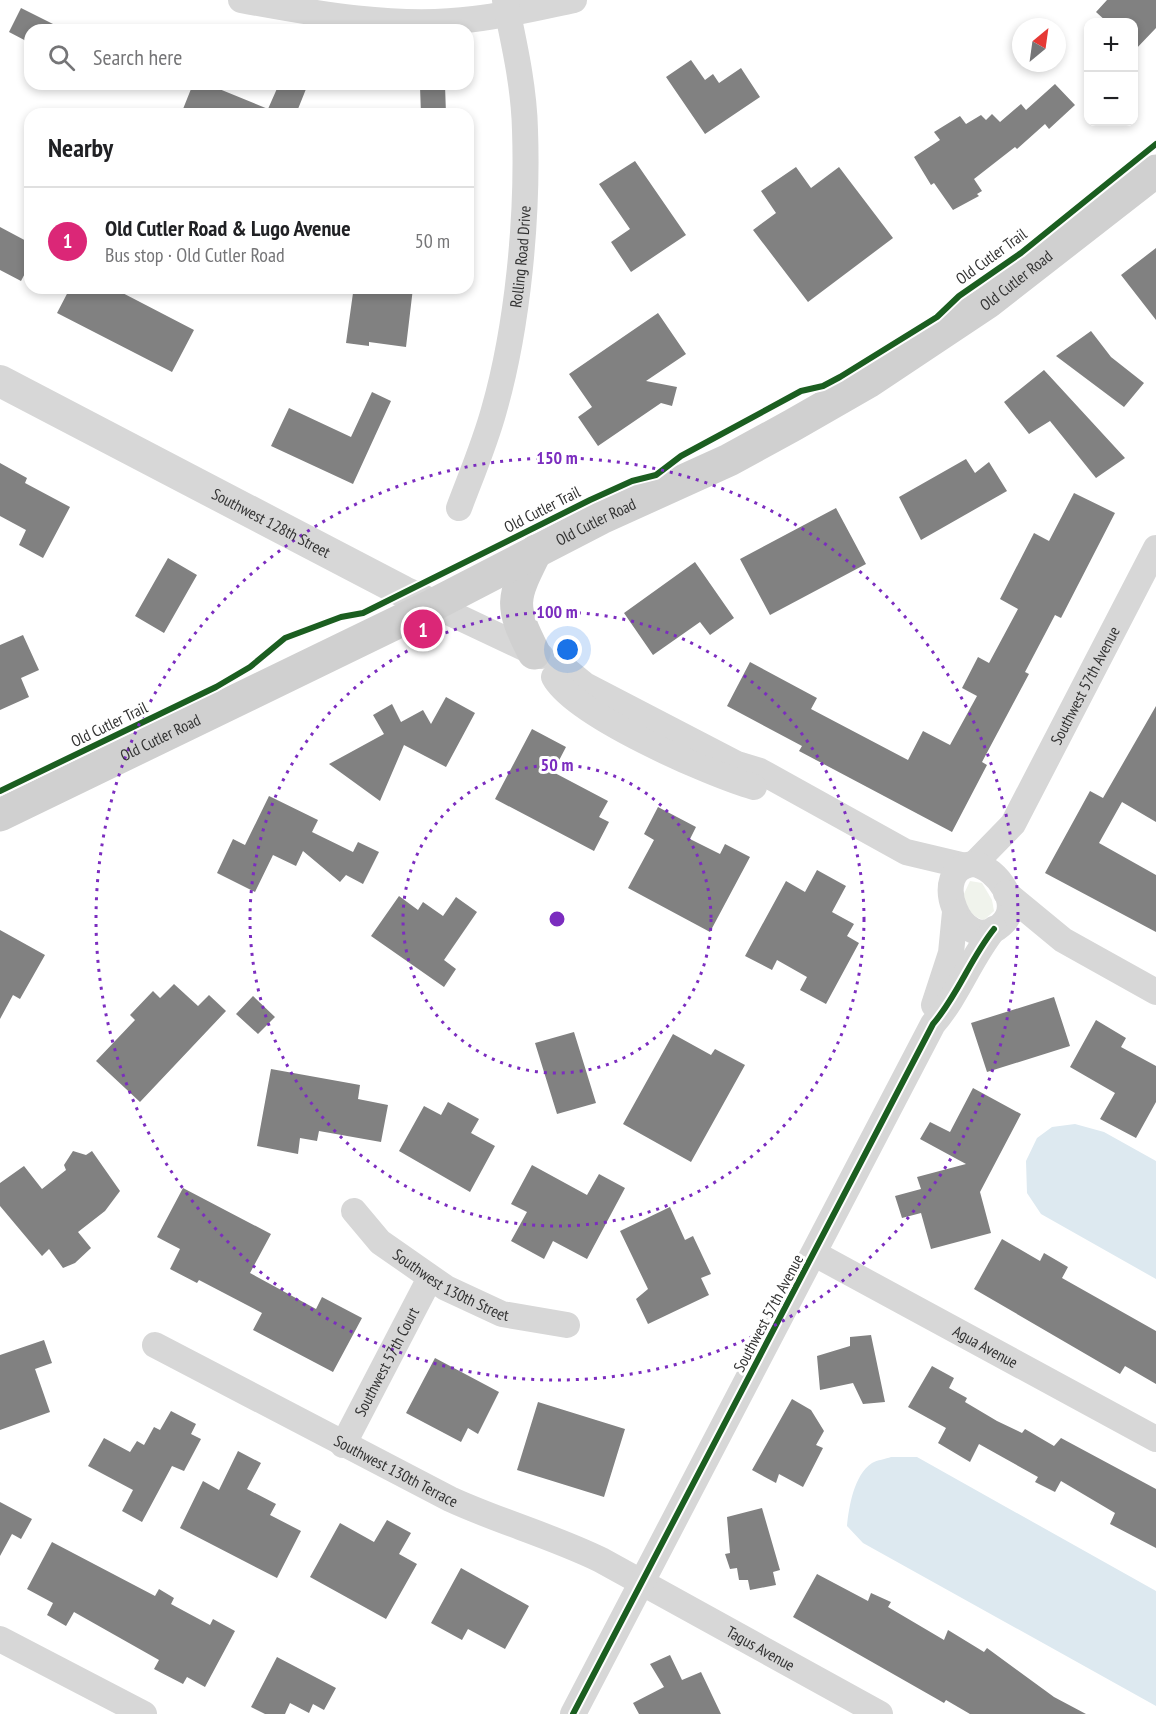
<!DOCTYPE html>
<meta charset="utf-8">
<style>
:root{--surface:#fff;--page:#f2f2f2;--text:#202124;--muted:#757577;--line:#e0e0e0;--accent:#db2777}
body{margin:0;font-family:"PT Sans Narrow",sans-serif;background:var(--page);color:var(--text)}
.controls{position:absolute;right:18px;top:18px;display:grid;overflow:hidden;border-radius:12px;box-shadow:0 3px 9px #0003}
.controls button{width:54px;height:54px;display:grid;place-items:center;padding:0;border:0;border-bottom:2px solid var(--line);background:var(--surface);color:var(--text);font:30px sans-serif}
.compass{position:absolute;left:1012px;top:18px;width:54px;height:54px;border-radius:50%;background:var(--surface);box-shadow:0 3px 9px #0003;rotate:29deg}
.you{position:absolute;left:568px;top:650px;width:21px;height:21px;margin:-15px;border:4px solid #fff;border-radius:50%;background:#1a73e8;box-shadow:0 0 0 9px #1a73e833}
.badge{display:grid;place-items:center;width:39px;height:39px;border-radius:50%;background:var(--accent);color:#fff;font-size:20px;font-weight:700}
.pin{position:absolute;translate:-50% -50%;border:3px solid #fff;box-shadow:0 2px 6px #0006}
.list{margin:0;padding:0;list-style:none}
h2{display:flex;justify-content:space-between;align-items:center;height:78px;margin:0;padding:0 24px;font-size:26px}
h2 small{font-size:20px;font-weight:400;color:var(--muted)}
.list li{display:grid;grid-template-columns:39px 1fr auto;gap:18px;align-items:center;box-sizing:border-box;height:108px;padding:0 24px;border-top:2px solid var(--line)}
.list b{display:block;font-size:22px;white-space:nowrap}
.list p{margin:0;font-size:20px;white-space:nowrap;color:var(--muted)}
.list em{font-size:20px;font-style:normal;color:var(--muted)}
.icon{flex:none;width:33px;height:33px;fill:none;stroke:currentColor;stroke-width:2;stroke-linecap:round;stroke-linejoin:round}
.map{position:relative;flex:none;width:1156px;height:1714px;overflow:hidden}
.search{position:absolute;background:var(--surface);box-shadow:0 3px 9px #0003;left:24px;top:24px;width:450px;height:66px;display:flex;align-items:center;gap:15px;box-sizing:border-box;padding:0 21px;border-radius:18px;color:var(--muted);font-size:22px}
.panel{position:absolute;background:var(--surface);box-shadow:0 3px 9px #0003;left:24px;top:108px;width:450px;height:186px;border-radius:18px}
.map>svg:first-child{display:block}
</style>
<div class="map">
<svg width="1156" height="1714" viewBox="0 0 1156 1714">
<rect width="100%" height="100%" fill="#fff"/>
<path fill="#f0f3ec" d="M970 881 982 883 992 900 994 911 984 920C971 917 967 907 963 896Z"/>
<path fill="#dde9f0" d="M1075 1124 1104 1132 1156 1161V1279L1041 1214 1027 1193 1026 1161 1037 1138 1052 1127Z
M891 1457H917L1156 1591V1706L863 1543 847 1526C849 1506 854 1475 872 1463 877 1460 886 1459 891 1457Z"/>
<path fill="#818181" d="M1107 0H1156V28L1134 51V22H1107L1096 12Z
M21 8 65 30H30V43L9 32Z
M691 60 705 80 713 74 719 83 741 68 760 97 705 134 666 77Z
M193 84H207L268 109 279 84H294L306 89 296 114H181Z
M1055 84 1075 105 1049 129 1045 124 1017 149 1015 147 974 179 982 191 977 194 979 196 953 210 934 183 931 185 914 157 940 140 934 132 960 116 966 124 981 115 986 120 992 114 1000 122 1021 104 1026 110Z
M445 85 446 114H421L420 87Z
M635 161 686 235 631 272 611 242 630 229 599 184Z
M796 167 811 188 839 167 893 238 808 302 753 230 776 213 761 191Z
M0 227 30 243V264L21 281 0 270Z
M1156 248V320L1121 275Z
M70 288H113L194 330 172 372 57 313Z
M367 288H413L406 347 369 342V346L346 343 353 293 367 294Z
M658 313 686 354 646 381 677 387 672 406 661 403 598 446 578 417 592 407 569 374Z
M1091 331 1111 357 1144 383 1124 407 1056 356Z
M1044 370 1125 458 1096 478 1050 421 1029 434 1004 402Z
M372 392 391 401 353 484 271 446 289 408 351 437Z
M966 459 975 473 989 462 1007 491 921 540 899 497Z
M0 463 27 478 25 483 70 507 43 558 19 545 26 530 0 516Z
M1074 493 1115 513 1061 618 1055 615 1025 672 1029 674 982 762 987 765 952 832 799 751 802 746 727 706 750 662 817 698 811 709 908 760 923 731 950 745 977 696 962 688 978 657 989 663 1018 609 1000 599 1034 533 1049 541Z
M836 508 866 564 770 615 740 559Z
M168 558 197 575 164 633 135 616Z
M695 562 734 618 710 635 700 622 653 655 624 613Z
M23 635 39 670 21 678 29 697 0 710V645Z
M446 697 475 713 446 767 404 745 380 801 329 764 384 734 373 715 392 704 401 722 423 710 431 724Z
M1156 706V822L1122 802 1099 843 1156 875V932L1045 873 1090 791 1103 798Z
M532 729 566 747 553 772 608 801 599 817 609 822 594 851 495 799Z
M269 796 318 820 312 832 353 852 358 842 379 852 363 884 346 875 340 882 303 851 296 866 273 855 255 892 217 873 233 839 245 845Z
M658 807 696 827 690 839 720 854 725 844 750 857 710 932 628 888 654 840 644 834Z
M817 870 846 886 832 912 854 924 847 936 859 943 826 1004 800 990 807 977 777 960 772 970 745 956 786 881 805 892Z
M399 896 418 910 423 902 443 916 456 897 477 912 444 960 456 969 444 987 371 936Z
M0 930 45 955 20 999 13 995 0 1019Z
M174 984 198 1006 209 995 226 1011 140 1102 96 1061 135 1020 130 1015 153 991 160 998Z
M253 996 275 1017 258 1034 236 1014Z
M1054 997 1070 1046 987 1072 971 1023Z
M1096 1020 1126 1038 1121 1047 1156 1066V1102L1136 1138 1100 1119 1115 1093 1070 1067Z
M574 1032 596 1103 557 1114 535 1043Z
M673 1034 711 1055 715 1049 745 1065 691 1162 623 1124Z
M271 1069 360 1085 358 1099 388 1105 381 1142 319 1131 317 1141 300 1138 298 1154 257 1146Z
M973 1088 1021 1114 980 1192 991 1233 931 1249 921 1213 902 1218 895 1196 921 1189 917 1177 966 1164 920 1139 930 1122 950 1132Z
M448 1102 479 1119 471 1133 495 1146 470 1192 399 1151 424 1106 441 1115Z
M73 1151 86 1155 92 1151 120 1191 105 1211 78 1232 91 1248 75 1263 63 1268 49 1249 42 1256 0 1206V1183L24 1166 42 1189 66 1170 64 1165Z
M532 1165 587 1195 599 1174 625 1188 587 1259 553 1241 544 1259 511 1241 527 1212 511 1204Z
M183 1188 271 1234 250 1273 316 1309 322 1297 362 1318 333 1372 253 1330 262 1313 199 1280 197 1283 170 1269 180 1249 157 1237Z
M670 1207 685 1240 693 1236 711 1274 701 1278 709 1295 648 1324 636 1299 648 1289 620 1231Z
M1002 1239 1040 1261 1044 1253 1068 1267 1062 1278 1156 1331V1384L1125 1366 1120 1374 974 1289Z
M871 1335 885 1402 863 1404 853 1383 820 1390 817 1356 850 1346V1337Z
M44 1340 52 1363 35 1369 50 1412 0 1430V1355Z
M435 1358 499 1392 478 1434 468 1428 461 1442 406 1413Z
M932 1366 954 1378 949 1388 967 1398 965 1402 997 1421 1022 1433 1025 1429 1054 1446 1061 1438 1156 1489V1548L1110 1524 1115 1513 1061 1481 1055 1492 1035 1482 1038 1477 979 1444 970 1462 938 1443 946 1428 908 1407Z
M792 1399 811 1410 824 1431 816 1445 823 1448 803 1487 779 1474 776 1483 752 1470Z
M538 1402 625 1429 604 1497 517 1470Z
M171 1411 196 1424 191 1434 201 1439 184 1471 172 1466 142 1522 122 1511 133 1490 88 1466 104 1438 130 1452 137 1441 144 1445 154 1427 160 1430Z
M238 1451 261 1463 247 1489 276 1504 270 1515 301 1531 277 1578 180 1528 203 1481 219 1490Z
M0 1502 32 1519 21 1539 12 1534 0 1556Z
M762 1508 780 1570 773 1572 776 1585 750 1590 748 1580H739L737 1568 730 1569 725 1554 730 1553 727 1517Z
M387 1520 411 1533 399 1554 417 1564 386 1619 310 1577 340 1523 374 1542Z
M52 1542 155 1596 159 1589 174 1598 171 1604 210 1625 213 1619 235 1631 205 1687 187 1677 183 1684 154 1669 159 1660 74 1612 66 1626 47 1615 53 1603 27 1589Z
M461 1568 529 1606 505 1649 468 1629 462 1640 431 1623Z
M817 1574 868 1601 871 1593 891 1602 888 1607 944 1640 948 1630 984 1652 987 1648 1054 1697 1086 1714H970L946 1700 944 1703 793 1617Z
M670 1655 682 1680 701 1672 721 1714H639L633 1703 664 1687 650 1664Z
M277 1657 336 1688 324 1710 313 1704 309 1713 290 1703 285 1714H265L251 1707Z"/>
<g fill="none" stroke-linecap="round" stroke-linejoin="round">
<g stroke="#d7d7d7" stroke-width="26">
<path d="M241 0C316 14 398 29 474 19 508 15 541 7 574 0"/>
<path id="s1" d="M459 508C471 476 485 443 494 410 518 326 528 217 525 130 524 86 514 43 505 0"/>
<path d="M433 605 541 656"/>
<path d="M563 667 585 685 737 764 760 771 906 852 965 866"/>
<path d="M554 677C574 715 711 775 754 787"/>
<path id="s2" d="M974 864 1013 824 1156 548"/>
<path d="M974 864C997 868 1024 906 1001 925 961 960 926 866 974 864Z"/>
<path d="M1006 893 1063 940 1156 992"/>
<path d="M934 1005 951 953 955 912"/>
<path id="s3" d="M354 1211 380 1242 446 1288 502 1314 567 1325"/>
<path id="s4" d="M815 1254 1156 1439"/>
<path id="s5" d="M155 1345 450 1499C500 1522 552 1536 601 1560L880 1714"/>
<path id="s6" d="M343 1445 430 1278"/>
<path d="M0 1639 144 1714"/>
<path d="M573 1714 933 1024C958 995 970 959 994 929"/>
</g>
<path stroke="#d7d7d7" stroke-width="32" id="s7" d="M0 381 404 592 433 605"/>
<g stroke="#d0d0d0" stroke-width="33">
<path d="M534 653C509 604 512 599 536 551"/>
<path id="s8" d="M0 815 433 605 601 518 729 460 793 425 868 382 988 302 1156 171"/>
</g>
<g stroke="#fff" stroke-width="10">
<path id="cycleway" d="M0 791 216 687 250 667 285 638 341 617 363 613 590 500 632 481 656 475 681 456 801 391 823 386 840 377 937 317 959 296 1021 253 1156 144
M573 1714 933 1024C958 995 970 959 994 929"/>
</g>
<use href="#cycleway" stroke="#1b5e20" stroke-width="6"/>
</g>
<g fill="none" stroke="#7b2cbf" stroke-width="3" stroke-dasharray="3 6">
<circle cx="557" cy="919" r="154"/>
<circle cx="557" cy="919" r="307"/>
<circle cx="557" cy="919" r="461"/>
</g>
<g text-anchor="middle" stroke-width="6" stroke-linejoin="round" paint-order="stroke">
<g font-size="16" fill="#333" stroke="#fff">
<text transform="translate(991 256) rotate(-36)" y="6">Old Cutler Trail</text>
<text dy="6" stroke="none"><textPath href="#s1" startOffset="260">Rolling Road Drive</textPath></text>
<text dy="6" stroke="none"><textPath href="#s8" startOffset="1150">Old Cutler Road</textPath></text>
<text transform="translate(542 509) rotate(-27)" y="6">Old Cutler Trail</text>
<text dy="6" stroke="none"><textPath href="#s8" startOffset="664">Old Cutler Road</textPath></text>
<text dy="6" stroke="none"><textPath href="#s7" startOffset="306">Southwest 128th Street</textPath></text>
<text dy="6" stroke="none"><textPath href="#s2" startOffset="212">Southwest 57th Avenue</textPath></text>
<text transform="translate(109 724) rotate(-26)" y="6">Old Cutler Trail</text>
<text dy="6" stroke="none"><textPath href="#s8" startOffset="178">Old Cutler Road</textPath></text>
<text dy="6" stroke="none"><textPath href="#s3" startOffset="124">Southwest 130th Street</textPath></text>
<text transform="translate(768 1313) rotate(-62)" y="6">Southwest 57th Avenue</text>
<text dy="6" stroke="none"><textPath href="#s4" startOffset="194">Agua Avenue</textPath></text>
<text dy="6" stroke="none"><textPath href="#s6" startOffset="94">Southwest 57th Court</textPath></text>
<text dy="6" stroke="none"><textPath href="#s5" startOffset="272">Southwest 130th Terrace</textPath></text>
<text dy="6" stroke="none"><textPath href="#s5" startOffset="678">Tagus Avenue</textPath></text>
</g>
</g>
<circle cx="557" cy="919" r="9" fill="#7b2cbf" stroke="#fff" stroke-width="3"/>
<g font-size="18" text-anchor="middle" font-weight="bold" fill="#7b2cbf" stroke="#fff" stroke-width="6" stroke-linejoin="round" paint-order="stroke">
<text x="557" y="464">150 m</text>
<text x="557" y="618">100 m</text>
<text x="557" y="771">50 m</text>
</g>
</svg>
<div class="controls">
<button>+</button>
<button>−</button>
</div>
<svg class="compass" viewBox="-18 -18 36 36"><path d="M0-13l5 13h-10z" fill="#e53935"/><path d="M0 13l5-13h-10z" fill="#757577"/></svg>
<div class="you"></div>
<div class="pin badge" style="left:423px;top:629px">1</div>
<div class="search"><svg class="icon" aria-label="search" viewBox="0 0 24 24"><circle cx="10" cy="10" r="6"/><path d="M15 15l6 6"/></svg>Search here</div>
<section class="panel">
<h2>Nearby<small></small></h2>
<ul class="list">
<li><span class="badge">1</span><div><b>Old Cutler Road &amp; Lugo Avenue</b><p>Bus stop · Old Cutler Road</p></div><em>50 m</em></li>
</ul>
</section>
</div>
